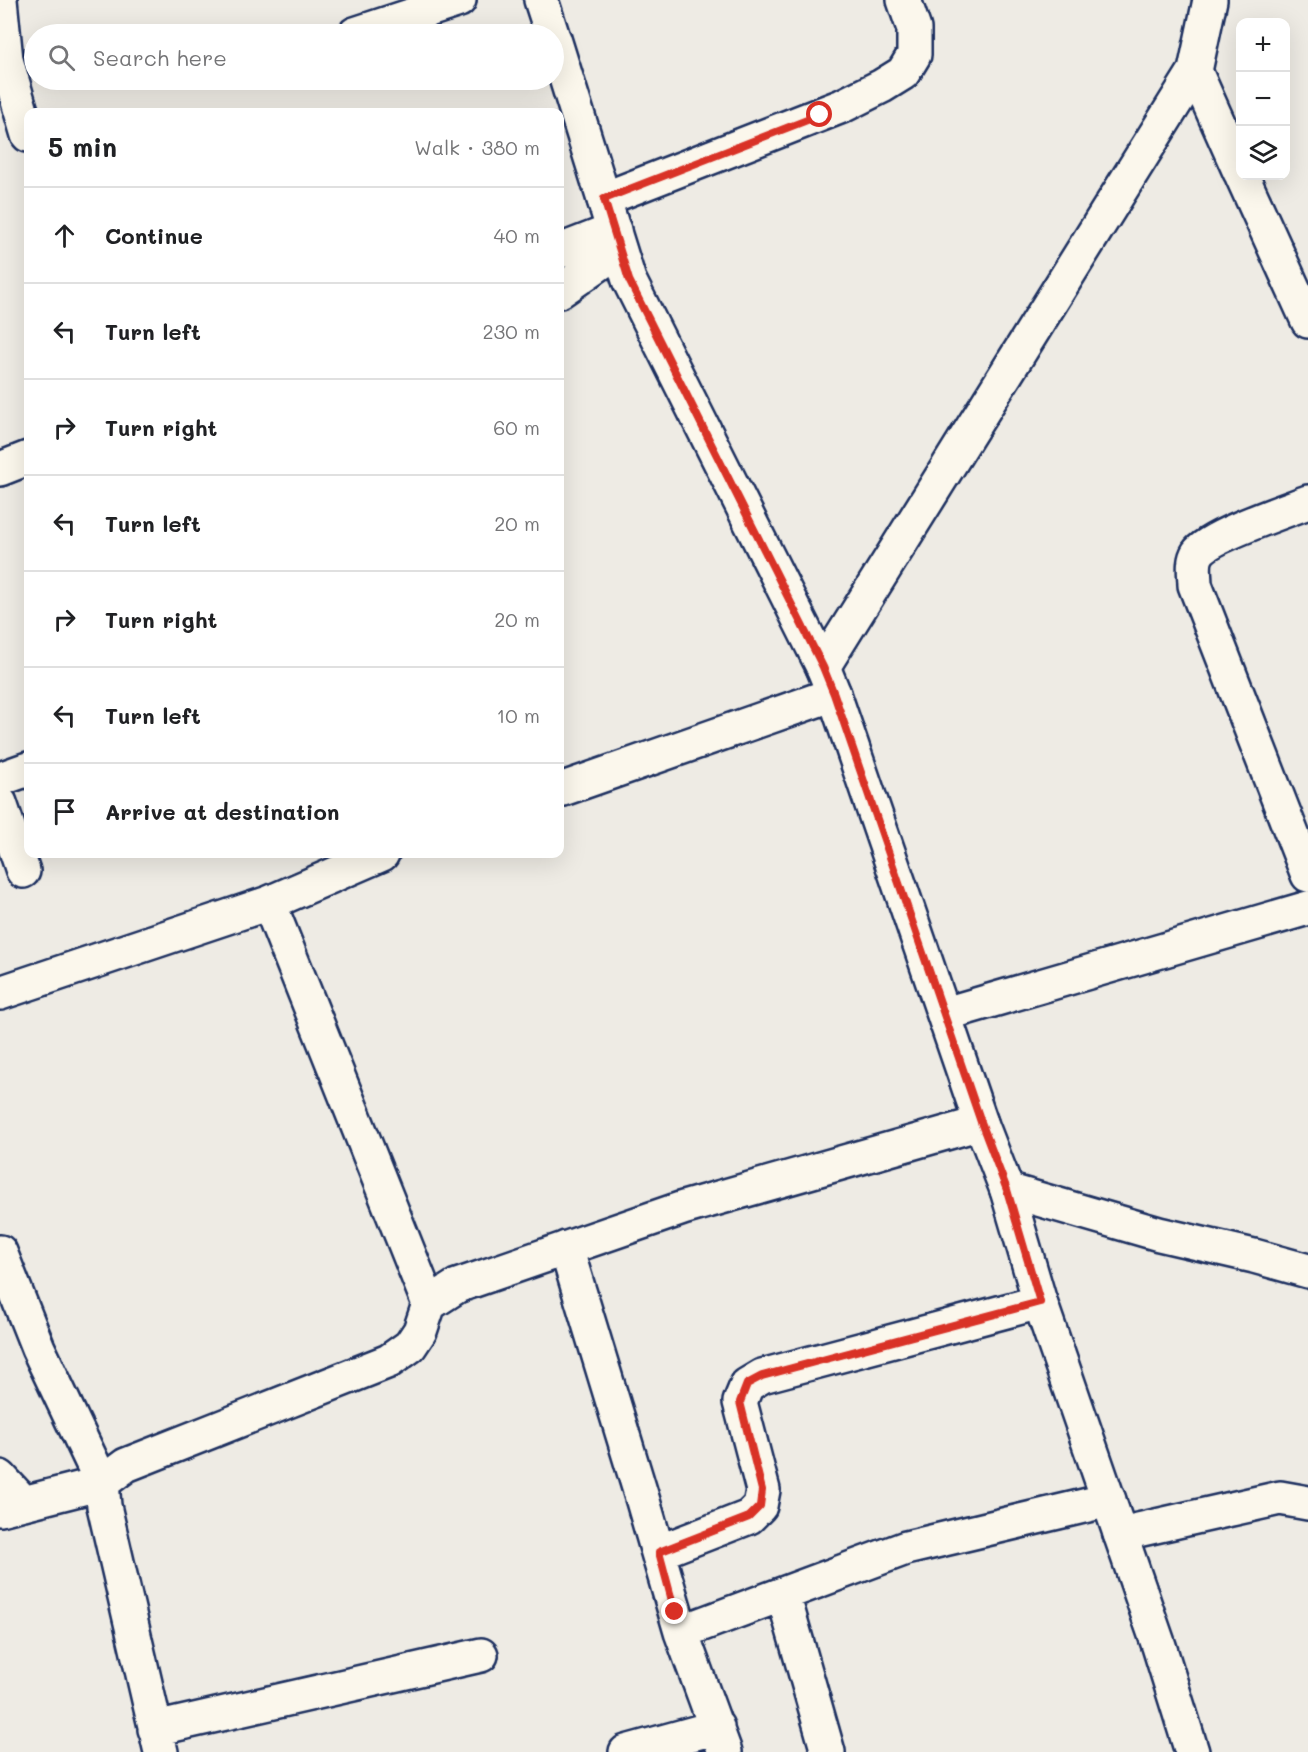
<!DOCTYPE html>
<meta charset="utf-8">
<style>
:root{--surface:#fff;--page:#f2f2f2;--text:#202124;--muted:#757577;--line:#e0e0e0}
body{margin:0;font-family:Mali,sans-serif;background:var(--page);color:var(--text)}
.controls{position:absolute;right:18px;top:18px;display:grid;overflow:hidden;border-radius:12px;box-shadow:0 6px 24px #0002}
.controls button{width:54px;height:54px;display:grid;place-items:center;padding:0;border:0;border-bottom:2px solid var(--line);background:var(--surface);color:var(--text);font:30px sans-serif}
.stop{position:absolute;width:18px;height:18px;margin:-14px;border:4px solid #d93025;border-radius:50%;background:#fff}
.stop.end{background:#d93025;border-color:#fff;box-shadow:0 2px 6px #0008}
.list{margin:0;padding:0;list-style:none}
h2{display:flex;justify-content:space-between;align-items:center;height:78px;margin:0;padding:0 24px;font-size:26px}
h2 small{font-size:20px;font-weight:400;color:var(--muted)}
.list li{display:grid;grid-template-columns:39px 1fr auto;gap:18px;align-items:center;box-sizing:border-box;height:96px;padding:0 24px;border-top:2px solid var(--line)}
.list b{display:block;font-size:22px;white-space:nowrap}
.list em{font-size:20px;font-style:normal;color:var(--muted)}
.icon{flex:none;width:33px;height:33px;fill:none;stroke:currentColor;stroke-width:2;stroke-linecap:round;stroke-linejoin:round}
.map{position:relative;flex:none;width:1308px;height:1752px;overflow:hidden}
.search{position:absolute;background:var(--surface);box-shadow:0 6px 24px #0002;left:24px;top:24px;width:540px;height:66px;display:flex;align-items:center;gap:15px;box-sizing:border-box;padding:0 21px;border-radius:33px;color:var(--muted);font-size:22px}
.panel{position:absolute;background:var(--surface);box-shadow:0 6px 24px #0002;left:24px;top:108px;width:540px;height:750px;border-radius:12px}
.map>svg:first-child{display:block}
</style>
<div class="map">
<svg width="1308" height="1752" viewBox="0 0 1308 1752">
<rect width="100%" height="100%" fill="#eeebe4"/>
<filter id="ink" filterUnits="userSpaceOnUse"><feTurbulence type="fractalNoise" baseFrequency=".0167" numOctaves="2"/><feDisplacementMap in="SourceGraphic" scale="12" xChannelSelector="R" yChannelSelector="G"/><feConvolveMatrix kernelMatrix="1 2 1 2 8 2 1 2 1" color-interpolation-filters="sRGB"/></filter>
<g filter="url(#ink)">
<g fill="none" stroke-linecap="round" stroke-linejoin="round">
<g stroke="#1b2f5e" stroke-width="38">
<path id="minor" d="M0 0 6 60 28 135
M355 34 459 0
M1195 71 1240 172
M1242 176 1308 321
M604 199 842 106 882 86 903 73 914 55V29L904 0
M560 251 614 230
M560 291 619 250
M0 469 28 458
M1308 502C1287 510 1208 537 1198 553 1192 562 1195 575 1195 585L1308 875
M823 667 1195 71 1210 0
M0 779 28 769
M560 790 834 694
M0 803 23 871
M269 903 429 1304
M0 993 269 903 382 854
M945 1014 1308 908
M1007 1190 1159 1234 1254 1256 1308 1271
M566 1248 643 1501 681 1632 725 1752
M0 1252 38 1348 102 1483 0 1509
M0 1477 24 1503
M1120 1534 1280 1498 1308 1503
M659 1552 749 1517 760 1506 763 1490 740 1402 747 1385 762 1376 1040 1302
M783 1594 828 1752
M681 1632 906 1548 1109 1500
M155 1729 481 1655
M161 1752 104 1506 102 1483 126 1465 389 1361 410 1346 420 1331 429 1304 457 1286 683 1208 981 1123
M626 1752 717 1727"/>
</g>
<g stroke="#1b2f5e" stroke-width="38">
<path id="major" d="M541 0 552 34
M554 39 629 280 823 667 834 694 981 1123 1007 1190 1040 1302 1159 1646 1192 1752"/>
</g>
<use href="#minor" stroke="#fbf7ec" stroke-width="33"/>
<use href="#major" stroke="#fbf7ec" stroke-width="33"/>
</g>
</g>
<g fill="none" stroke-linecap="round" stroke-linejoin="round" filter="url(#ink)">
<path stroke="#d93025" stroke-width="8" d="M675 1612 659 1552 749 1517 760 1506 762 1490 740 1402 747 1384 762 1376 1040 1302 1007 1190 981 1122 834 694 823 667 629 280 604 199 820 115"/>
</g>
</svg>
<div class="controls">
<button>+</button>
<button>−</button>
<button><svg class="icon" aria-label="layers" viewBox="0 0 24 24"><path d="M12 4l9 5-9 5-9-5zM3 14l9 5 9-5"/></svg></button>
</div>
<div class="stop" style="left:820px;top:115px"></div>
<div class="stop end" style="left:675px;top:1612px"></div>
<div class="search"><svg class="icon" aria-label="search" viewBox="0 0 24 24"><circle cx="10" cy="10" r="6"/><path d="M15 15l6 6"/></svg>Search here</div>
<section class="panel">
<h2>5 min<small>Walk · 380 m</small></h2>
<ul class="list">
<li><svg class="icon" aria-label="ahead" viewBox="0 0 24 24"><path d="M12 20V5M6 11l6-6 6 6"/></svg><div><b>Continue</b></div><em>40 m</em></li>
<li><svg class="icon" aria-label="left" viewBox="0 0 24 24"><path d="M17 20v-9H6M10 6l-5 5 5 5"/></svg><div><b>Turn left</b></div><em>230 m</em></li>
<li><svg class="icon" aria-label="right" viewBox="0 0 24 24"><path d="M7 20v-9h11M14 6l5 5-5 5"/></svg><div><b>Turn right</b></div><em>60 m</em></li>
<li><svg class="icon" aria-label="left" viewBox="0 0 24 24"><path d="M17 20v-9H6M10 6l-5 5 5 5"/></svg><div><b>Turn left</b></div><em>20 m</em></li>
<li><svg class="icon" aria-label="right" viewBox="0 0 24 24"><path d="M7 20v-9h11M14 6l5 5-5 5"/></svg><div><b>Turn right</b></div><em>20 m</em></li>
<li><svg class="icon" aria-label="left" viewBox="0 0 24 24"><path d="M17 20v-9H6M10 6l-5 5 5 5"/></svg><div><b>Turn left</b></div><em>10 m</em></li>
<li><svg class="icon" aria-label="arrive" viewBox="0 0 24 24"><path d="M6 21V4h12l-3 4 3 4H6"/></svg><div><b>Arrive at destination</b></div></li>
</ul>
</section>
</div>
